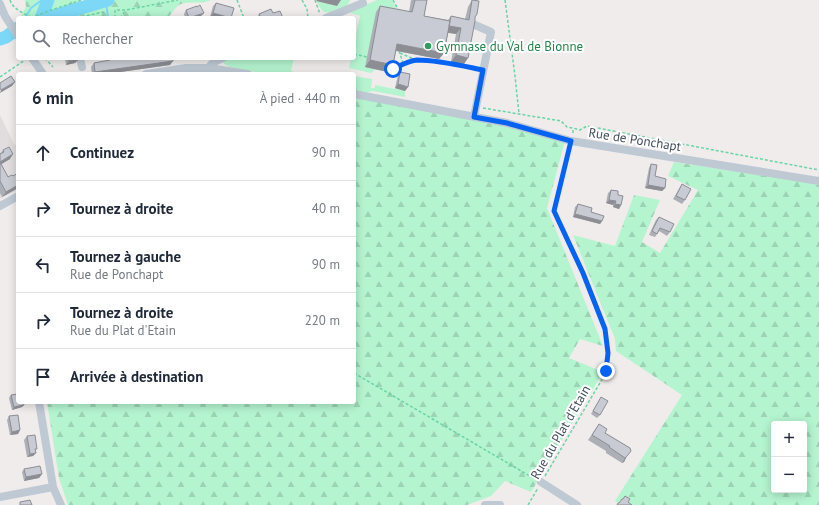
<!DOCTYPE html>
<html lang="fr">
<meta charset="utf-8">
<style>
:root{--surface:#fff;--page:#f2f2f3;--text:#1f2937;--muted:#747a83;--line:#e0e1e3}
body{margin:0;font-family:"PT Sans",sans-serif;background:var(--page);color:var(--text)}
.controls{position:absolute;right:12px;bottom:12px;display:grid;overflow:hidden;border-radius:4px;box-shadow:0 2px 10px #0003}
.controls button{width:36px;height:36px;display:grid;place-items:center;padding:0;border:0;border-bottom:1px solid var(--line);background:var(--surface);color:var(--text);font:20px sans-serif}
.stop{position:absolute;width:12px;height:12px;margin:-9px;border:3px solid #0463f2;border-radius:50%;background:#fff}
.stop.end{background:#0463f2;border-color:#fff;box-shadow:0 1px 4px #0008}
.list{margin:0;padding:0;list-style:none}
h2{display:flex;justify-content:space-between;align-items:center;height:52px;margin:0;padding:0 16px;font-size:17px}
h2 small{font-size:13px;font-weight:400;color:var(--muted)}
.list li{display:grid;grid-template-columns:26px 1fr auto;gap:12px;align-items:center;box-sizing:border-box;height:56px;padding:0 16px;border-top:1px solid var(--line)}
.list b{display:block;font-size:15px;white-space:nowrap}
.list p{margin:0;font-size:13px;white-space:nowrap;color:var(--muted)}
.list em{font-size:13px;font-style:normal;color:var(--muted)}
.icon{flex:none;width:22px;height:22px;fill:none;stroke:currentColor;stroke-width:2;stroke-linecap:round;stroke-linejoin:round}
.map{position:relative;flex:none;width:819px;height:505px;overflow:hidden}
.search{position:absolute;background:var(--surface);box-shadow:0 2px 10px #0003;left:16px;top:16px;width:340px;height:44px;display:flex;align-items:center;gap:10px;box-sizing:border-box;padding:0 14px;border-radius:4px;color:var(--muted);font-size:15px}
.panel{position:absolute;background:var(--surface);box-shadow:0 2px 10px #0003;left:16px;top:72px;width:340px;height:332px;border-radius:4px}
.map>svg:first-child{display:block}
</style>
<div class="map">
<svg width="819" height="505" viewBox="0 0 819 505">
<defs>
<pattern id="forest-firs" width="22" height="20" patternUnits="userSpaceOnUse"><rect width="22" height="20" fill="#b4f4cf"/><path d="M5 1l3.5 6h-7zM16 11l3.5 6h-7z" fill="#9cd3b4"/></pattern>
</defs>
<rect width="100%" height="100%" fill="#f0ecec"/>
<path fill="#e1ddde" d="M0 115 14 144 18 146V190L0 199Z"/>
<path fill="#b4f4cf" d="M339 0H350C347 10 334 13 324 12L321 9 316 1 337 6Z
M377 0H392L400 16 365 67 376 69 371 73 349 68 351 58H354V44L360 16 351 13V11Z
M229 58H294L291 71 297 73V74H266L230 67C222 64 221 61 229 58Z
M354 76 372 79 371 88H375V85L394 89 395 88 405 91V97L373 91 364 93 354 91Z"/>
<path fill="url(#forest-firs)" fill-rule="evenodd" d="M25 0H78L77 4 86 2 88 0H211C201 5 188 0 179 5 175 8 171 14 168 18H20L26 7Z
M354 97 566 137 547 208 603 346 580 339 569 358 603 372 531 492 505 481 491 496 467 505H68L59 478 47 402H354Z
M674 162 819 184V505H621L615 501 682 395 616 351 615 339 573 235 615 246 634 195 660 200 642 242 660 253 698 190 668 176ZM774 424H804V490H774Z"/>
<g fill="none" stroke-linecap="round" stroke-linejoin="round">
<path stroke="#7cd8f6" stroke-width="2" d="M106 1 108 18
M25 18 31 8 42 0"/>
<path stroke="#7cd8f6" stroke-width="13" d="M41 18 48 0
M47 18 108 0
M0 39 6 37 18 28"/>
<path stroke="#69d5a4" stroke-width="1.5" stroke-dasharray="3 2" stroke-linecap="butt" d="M10 0C13 9 23 13 31 17
M237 0 244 18
M302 0 307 9 308 18
M315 0 320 14
M393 0 399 11
M505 0 515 76 519 114
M31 18 51 10 82 0
M77 18 103 12 104 18
M115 18V10H126L178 0
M120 18 126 10
M399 51 403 63
M400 53 416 60
M354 54 367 57
M45 58 53 67
M389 74C396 66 407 61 417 60 433 59 459 65 476 69
M0 77 25 60
M483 108 561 121 567 127 573 128 580 130 587 126 819 170
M573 133V128
M354 373 535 479
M545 476 607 371 608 353 605 329 583 273 555 211 569 149
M528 505 538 488"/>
<path stroke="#bec9d4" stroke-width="8" d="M0 4 5 16 18 36
M326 18 363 3
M32 58 43 74
M80 58 82 67
M209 68C211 62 218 60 223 58
M146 74 186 68H209L248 74
M354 94 507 123 571 141 819 181
M474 117 491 32 475 25
M0 206 18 196
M39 402 53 487 61 505
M541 482 577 505
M0 497 53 487
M485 505H500"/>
</g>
<path fill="#acafb5" d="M411 0H427L424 16 448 20 451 16 465 19 468 7 472 0 475 17 464 64 451 62 456 34 448 33 444 53 439 59 396 51 393 65 388 72 365 67 376 12 380 6 409 12Z
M216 3 231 18 210 17 213 6Z
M186 10 201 16 197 18H185L184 14Z
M273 13 283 18H257L259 14Z
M65 58H78V60L75 63 66 65Z
M109 58H179L173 59 170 65 106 74H92L91 67 94 63 107 61Z
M400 72 408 87 405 91 395 88 398 75Z
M3 150 10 159 1 164 8 177 13 176 18 173V188L2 197 0 193V154Z
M651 164 655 176 665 188 662 191 645 188 649 168Z
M682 184 685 200 682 204 673 199Z
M611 190 618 195 621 205 619 209 613 207V205L606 203 608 193Z
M578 204 591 212 602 221 600 224 573 217 575 207Z
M659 217 670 232 667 236 659 231 655 237 649 235 656 220Z
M11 395 24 405 22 407 12 410 9 398Z
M601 397 600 415 597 418 591 414Z
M9 416 20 430 18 434 10 435 7 420Z
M599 424 605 433 630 448 624 462 622 463 606 453V451L588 440Z
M27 436 35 451 36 453 33 456 27 457 24 440Z
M24 469 42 474 39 478 24 481 22 472Z"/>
<path fill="#8c8e94" d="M317 0H341L337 6 316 1Z
M204 13 201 16 197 18H191Z
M213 13 230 18H214L210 17Z
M449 26 461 28 456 34 445 32Z
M397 44 444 53 439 59 392 50Z
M456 55 468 58 464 64 451 62Z
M78 60 75 63 66 65 69 61Z
M370 60 393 65 388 72 365 67Z
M173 61 170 65 106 74H94L95 72Z
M15 82 12 86 0 93 1 90Z
M398 84 408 87 405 91 395 88Z
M13 154 10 159 0 165V162Z
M18 185V188L2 197 6 192Z
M648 185 665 188 662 191 645 188Z
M609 200 616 201 613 205 606 203Z
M615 204 621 205 619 209 613 207Z
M575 214 602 221 600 224 573 217Z
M24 405 22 407 12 410 14 407Z
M20 430 18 434 10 435 12 432Z
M36 453 33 456 27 457 30 454Z
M627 456 624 462 622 463 625 458Z
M42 474 39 478 24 481 26 477Z"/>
<path fill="#c8cbd3" stroke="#8c8e94" d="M415 0H427L424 16 450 21 444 53 397 44 393 65 370 60 380 6 412 12Z
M472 0 479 1 477 14 475 17V21L468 58 456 55 461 28 449 26 451 16 469 20Z
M216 3 234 8 231 18 213 13Z
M200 5 204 13 189 18 186 10 197 6V7Z
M271 9 273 13 280 11 283 18H261L259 14Z
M68 58H78V60L69 61Z
M110 58H173V61L95 72 94 63 110 60Z
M400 72 410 74 408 87 398 84Z
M11 76 15 82 1 90 0 88V83Z
M9 147 13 154 0 162 8 177 12 175 13 176 18 173V185L6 192 0 181V154L4 152 3 150Z
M651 164 657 165 655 176 666 179 665 188 648 185Z
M682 184 691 189 685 200 676 196Z
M611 190 618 191V195L623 196 621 205 615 204 616 201 609 200Z
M578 204 592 208 591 212 604 216 602 221 575 214Z
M659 217 674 224 670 232 660 228 657 234 652 231Z
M18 394V402H23L24 405 14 407 11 395Z
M601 397 608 401 600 415 593 411Z
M18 415 20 430 12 432 9 416Z
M599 424 607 429 605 433 630 448 631 451 627 456 625 458 609 447 610 446 592 435Z
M35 435 37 449H35L36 453 30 454 27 436Z
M40 466 42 474 26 477 24 469Z
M625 496 630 499 628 502 632 505H617L618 503H619L622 499H623Z
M30 500 32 505H20V502Z"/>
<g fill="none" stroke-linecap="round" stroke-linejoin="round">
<path stroke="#0463f2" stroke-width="5" d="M393 69C401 65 408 61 417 60 438 60 463 66 483 70L474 117 507 123 571 141 554 211 583 273 605 329 608 353 606 371"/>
</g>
<circle fill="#2e9e5b" stroke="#fff" stroke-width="1.5" cx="428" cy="46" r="4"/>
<g text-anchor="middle" stroke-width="4" stroke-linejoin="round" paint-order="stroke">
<g font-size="13" fill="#27864d" stroke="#fff" text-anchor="start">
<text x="436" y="51">Gymnase du Val de Bionne</text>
</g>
<g font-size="13" fill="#434f5c" stroke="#fff">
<text transform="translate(635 139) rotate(9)" y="5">Rue de Ponchapt</text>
<text transform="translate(560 432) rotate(-60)" y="5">Rue du Plat d'Etain</text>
</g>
</g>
</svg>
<div class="controls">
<button>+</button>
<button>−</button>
</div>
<div class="stop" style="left:393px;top:69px"></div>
<div class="stop end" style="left:606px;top:371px"></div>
<div class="search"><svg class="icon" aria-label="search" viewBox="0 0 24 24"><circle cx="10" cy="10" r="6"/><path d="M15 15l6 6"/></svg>Rechercher</div>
<section class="panel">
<h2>6 min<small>À pied · 440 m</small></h2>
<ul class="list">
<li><svg class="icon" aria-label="ahead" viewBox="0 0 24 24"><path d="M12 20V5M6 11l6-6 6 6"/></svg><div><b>Continuez</b></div><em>90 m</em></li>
<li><svg class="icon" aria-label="right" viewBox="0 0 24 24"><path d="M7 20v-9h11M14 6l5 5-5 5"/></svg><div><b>Tournez à droite</b></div><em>40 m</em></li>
<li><svg class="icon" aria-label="left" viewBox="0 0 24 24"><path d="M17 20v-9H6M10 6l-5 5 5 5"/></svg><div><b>Tournez à gauche</b><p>Rue de Ponchapt</p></div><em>90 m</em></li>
<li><svg class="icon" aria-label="right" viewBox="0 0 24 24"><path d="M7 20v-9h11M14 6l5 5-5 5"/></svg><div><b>Tournez à droite</b><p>Rue du Plat d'Etain</p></div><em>220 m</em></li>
<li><svg class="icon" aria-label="arrive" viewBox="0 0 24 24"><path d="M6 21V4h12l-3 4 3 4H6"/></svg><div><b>Arrivée à destination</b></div></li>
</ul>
</section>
</div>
